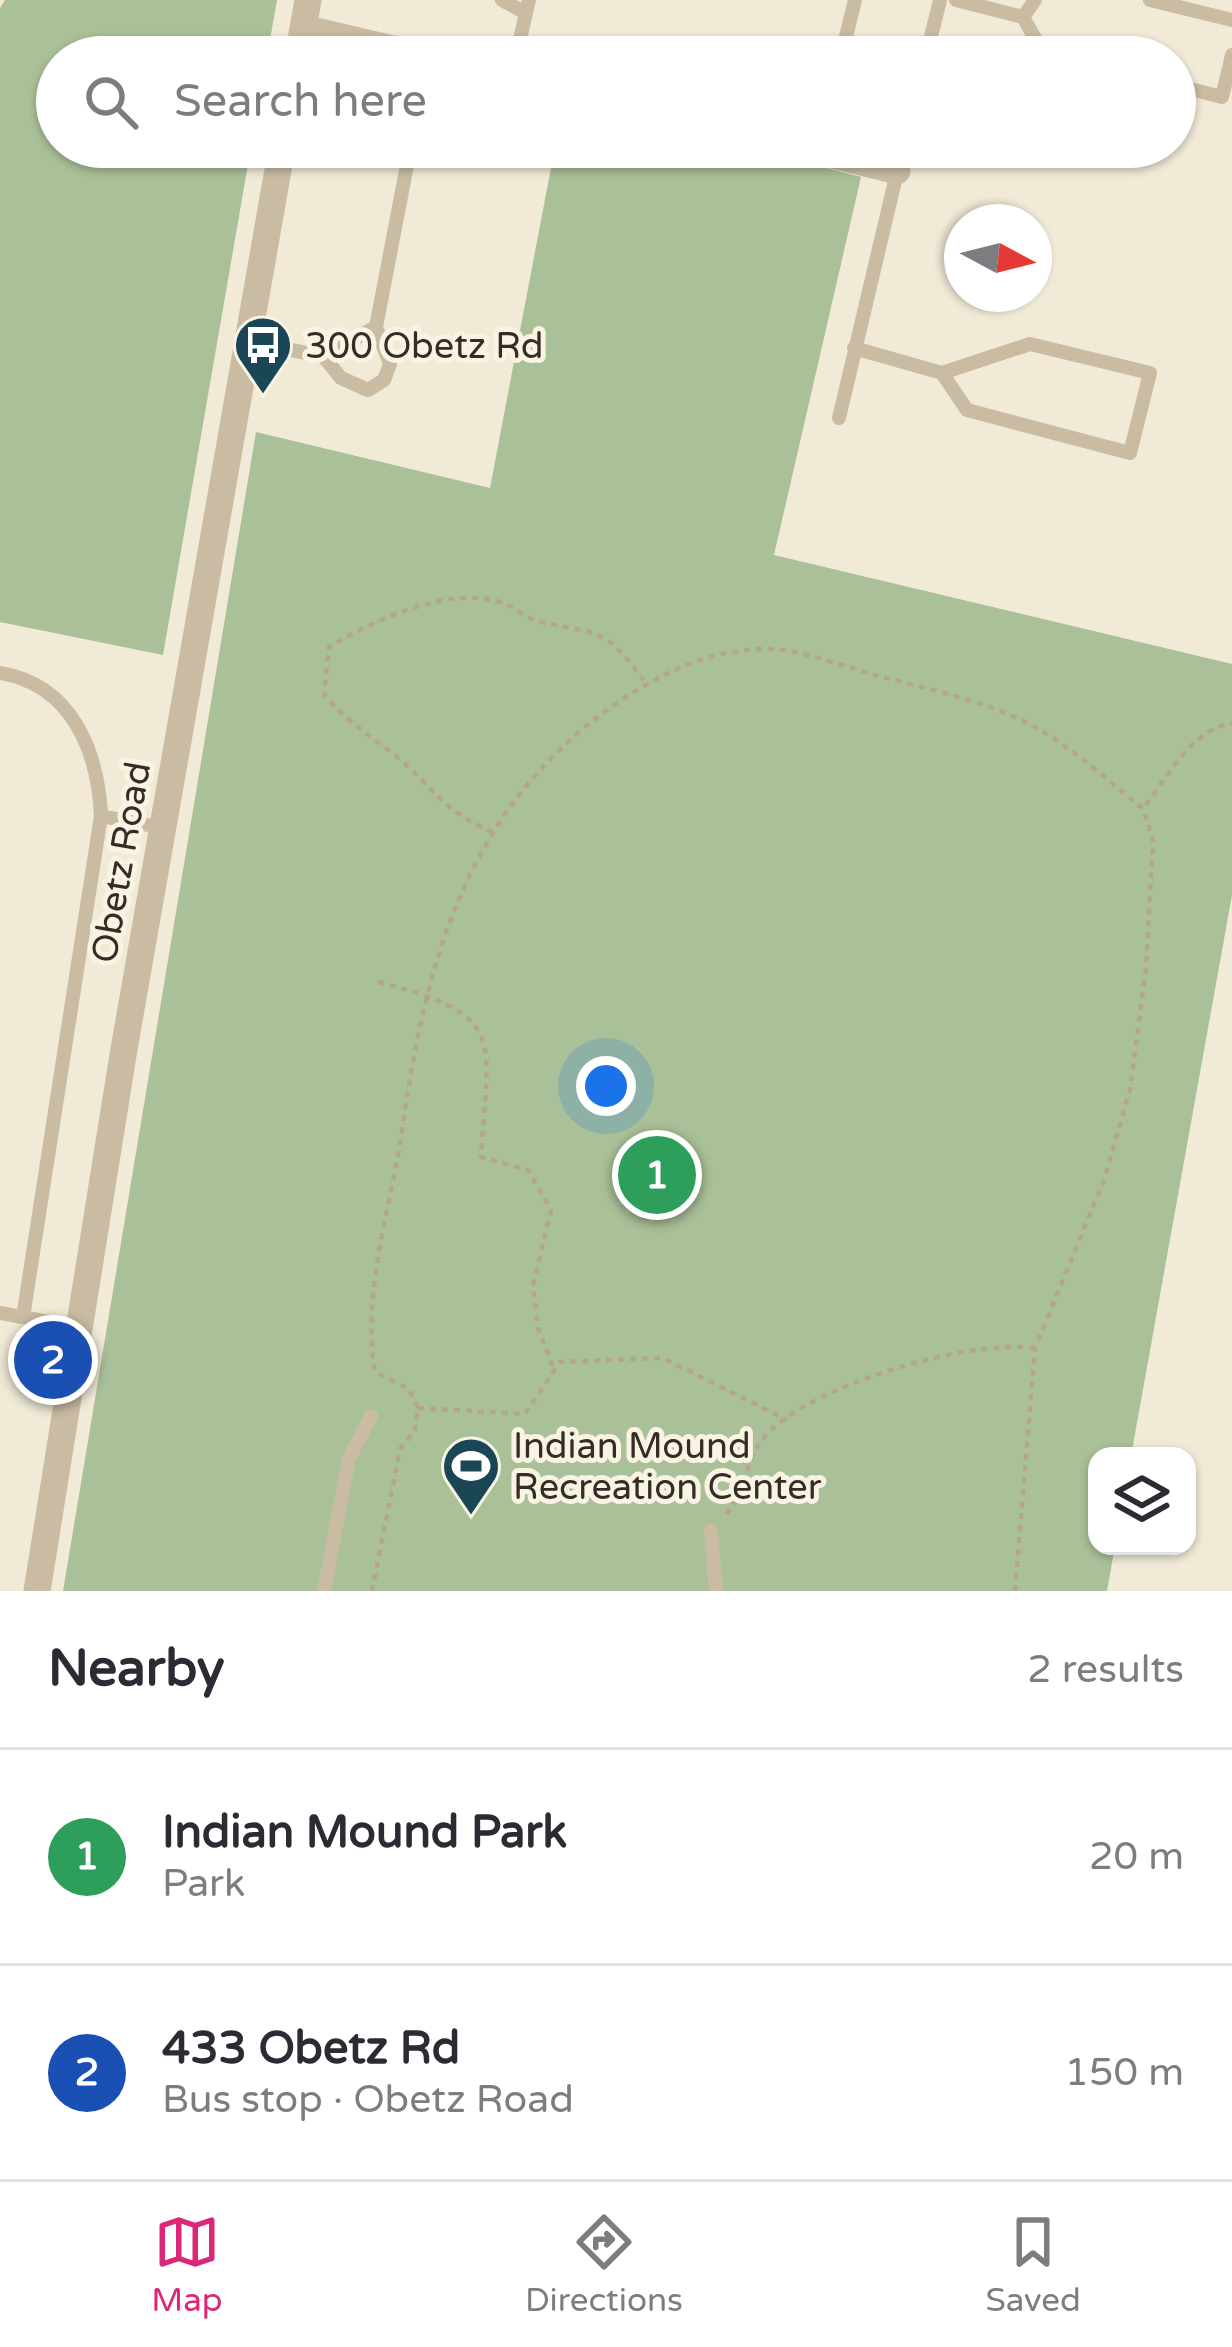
<!DOCTYPE html>
<meta charset="utf-8">
<style>
:root{--surface:#fff;--page:#f7f7f7;--text:#2b2b33;--muted:#7c7c81;--line:#e1e1e2;--accent:#db2777}
body{margin:0;font-family:"Varela Round",sans-serif;background:var(--page);color:var(--text)}
.controls{position:absolute;right:36px;bottom:36px;display:grid;overflow:hidden;border-radius:24px;box-shadow:0 3px 9px #0004}
.controls button{width:108px;height:108px;display:grid;place-items:center;padding:0;border:0;border-bottom:3px solid var(--line);background:var(--surface);color:var(--text);font:60px sans-serif}
.compass{position:absolute;left:944px;top:204px;width:108px;height:108px;border-radius:50%;background:var(--surface);box-shadow:0 3px 9px #0004;rotate:97deg}
.you{position:absolute;left:606px;top:1086px;width:42px;height:42px;margin:-30px;border:9px solid #fff;border-radius:50%;background:#1a73e8;box-shadow:0 0 0 18px #1a73e833}
.badge{display:grid;place-items:center;width:78px;height:78px;border-radius:50%;background:var(--accent);color:#fff;font-size:39px;font-weight:700}
.pin{position:absolute;translate:-50% -50%;border:6px solid #fff;box-shadow:0 3px 12px #0006}
.list{margin:0;padding:0;list-style:none}
h2{display:flex;justify-content:space-between;align-items:center;height:156px;margin:0;padding:0 48px;font-size:51px}
h2 small{font-size:39px;font-weight:400;color:var(--muted)}
.list li{display:grid;grid-template-columns:78px 1fr auto;gap:36px;align-items:center;box-sizing:border-box;height:216px;padding:0 48px;border-top:3px solid var(--line)}
.list b{display:block;font-size:45px;white-space:nowrap}
.list p{margin:0;font-size:39px;white-space:nowrap;color:var(--muted)}
.list em{font-size:39px;font-style:normal;color:var(--muted)}
.icon{flex:none;width:66px;height:66px;fill:none;stroke:currentColor;stroke-width:2;stroke-linecap:round;stroke-linejoin:round}
.map{position:relative;flex:none;width:1232px;height:1591px;overflow:hidden}
.search{position:absolute;background:var(--surface);box-shadow:0 3px 9px #0004;left:36px;right:36px;top:36px;height:132px;display:flex;align-items:center;gap:30px;box-sizing:border-box;padding:0 42px;border-radius:66px;color:var(--muted);font-size:45px}
.sheet{height:588px;background:var(--surface)}
nav{display:flex;justify-content:space-around;align-items:center;box-sizing:border-box;height:168px;border-top:3px solid var(--line);background:var(--surface);font-size:33px;color:var(--muted)}
nav a{display:grid;justify-items:center;gap:6px}
nav .on{color:var(--accent)}
.map>svg:first-child{display:block}
</style>
<div class="map">
<svg width="1232" height="1591" viewBox="0 0 1232 1591">
<rect width="100%" height="100%" fill="#f1ead7"/>
<path fill="#aac098" d="M5 0H277L267 57H57V147H251L163 655 0 622V8Z
M555 147H744L861 177 774 555 1232 664V895L1131 1456H1097V1546H1115L1107 1591H63L256 432 490 488Z"/>
<g fill="none" stroke-linecap="round" stroke-linejoin="round">
<path stroke="#b4a68e" stroke-width="4.5" stroke-dasharray="6 6" stroke-linecap="butt" d="M493 832C441 811 436 789 396 756 371 736 344 720 324 694L329 647C374 620 453 583 505 604 517 608 526 618 538 621 603 637 601 624 645 682
M378 982C509 1015 488 1037 481 1157L528 1170 551 1210 533 1286 538 1328 553 1367
M418 1408 525 1414 560 1362 663 1358 787 1420
M726 1514C745 1493 745 1462 762 1440 803 1386 970 1339 1035 1348
M372 1591 400 1449 415 1431 418 1408 409 1389 375 1372C361 1292 391 1209 402 1130 426 961 466 809 614 705 657 675 710 649 765 649 802 649 844 667 879 676 930 690 988 701 1035 727 1074 749 1109 781 1143 809 1168 776 1190 731 1232 723
M1015 1591 1035 1348 1104 1180 1130 1090 1146 968 1153 840 1143 809"/>
<path stroke="#c9bca3" stroke-width="14" d="M502 0 526 13
M956 0 1023 17
M1035 0 1023 17 1042 51 1065 57
M1150 0 1232 20
M516 57 529 0
M841 57 855 0
M926 57 940 0
M1175 85 1222 97 1232 55
M467 147 508 154
M248 342 323 356 376 327
M1030 344 1150 373 1130 453 967 410 942 373Z
M854 348 942 373
M323 356 341 378 368 390 384 380 390 364 376 327 408 160 423 147
M839 418 903 147
M0 673C72 685 98 751 101 816L23 1317
M101 816 163 828
M0 1313 81 1328
M711 1531 716 1591
M324 1591 349 1458 371 1416"/>
<path stroke="#c9bca3" stroke-width="27" d="M303 28 426 57
M298 57 308 0
M800 147 897 171
M37 1591 124 1049 282 147"/>
</g>
<defs>
<g id="bus-pin" transform="scale(3)"><path d="M0 17L-7.5 6A9.5 9.5 0 1 1 7.5 6Z" fill="#1b4655" stroke="#f9f3e3"/><path d="M-5-6H5V4H4V6H2V4H-2V6H-4V4H-5ZM-3.5-4V0h7V-4ZM-3.5 1.2v1.5H-2V1.2ZM2 1.2v1.5H3.5V1.2Z" fill="#fff"/></g>
<g id="stadium-pin" transform="scale(3)"><path d="M0 17L-7.5 6A9.5 9.5 0 1 1 7.5 6Z" fill="#1b4655" stroke="#f9f3e3"/><path d="M0-5a6.5 5 0 1 0 0 10a6.5 5 0 1 0 0-10ZM-3.5-1.8h7v3.6h-7Z" fill="#fff"/></g>
</defs>
<g fill-rule="evenodd">
<use href="#bus-pin" x="263" y="345"/>
<use href="#stadium-pin" x="471" y="1466"/>
</g>
<g text-anchor="middle" stroke-width="10" stroke-linejoin="round" paint-order="stroke">
<g font-size="36" fill="#342d25" stroke="#f9f3e3" text-anchor="start">
<text x="305" y="358">300 Obetz Rd</text>
<text x="513" y="1458">Indian Mound<tspan x="513" dy="41">Recreation Center</tspan></text>
</g>
<g font-size="36" fill="#342d25" stroke="#f9f3e3">
<text transform="translate(120 862) rotate(-80)" y="13">Obetz Road</text>
</g>
</g>
</svg>
<div class="controls">
<button><svg class="icon" aria-label="layers" viewBox="0 0 24 24"><path d="M12 4l9 5-9 5-9-5zM3 14l9 5 9-5"/></svg></button>
</div>
<svg class="compass" viewBox="-18 -18 36 36"><path d="M0-13l5 13h-10z" fill="#e53935"/><path d="M0 13l5-13h-10z" fill="#7c7c81"/></svg>
<div class="you"></div>
<div class="pin badge" style="left:657px;top:1175px;background:#2e9e5b">1</div>
<div class="pin badge" style="left:53px;top:1360px;background:#1a4fb4">2</div>
<div class="search"><svg class="icon" aria-label="search" viewBox="0 0 24 24"><circle cx="10" cy="10" r="6"/><path d="M15 15l6 6"/></svg>Search here</div>
</div>
<section class="sheet">
<h2>Nearby<small>2 results</small></h2>
<ul class="list">
<li><span class="badge" style="background:#2e9e5b">1</span><div><b>Indian Mound Park</b><p>Park</p></div><em>20 m</em></li>
<li><span class="badge" style="background:#1a4fb4">2</span><div><b>433 Obetz Rd</b><p>Bus stop · Obetz Road</p></div><em>150 m</em></li>
</ul>
</section>
<nav>
<a class="on"><svg class="icon" aria-label="map" viewBox="0 0 24 24"><path d="M3 6l6-2 6 2 6-2v14l-6 2-6-2-6 2zM9 4v14M15 6v14"/></svg>Map</a>
<a><svg class="icon" aria-label="directions" viewBox="0 0 24 24"><path d="M12 3l9 9-9 9-9-9zM9 14v-3h6M13 9l2 2-2 2"/></svg>Directions</a>
<a><svg class="icon" aria-label="saved" viewBox="0 0 24 24"><path d="M7 4h10v16l-5-4-5 4z"/></svg>Saved</a>
</nav>
